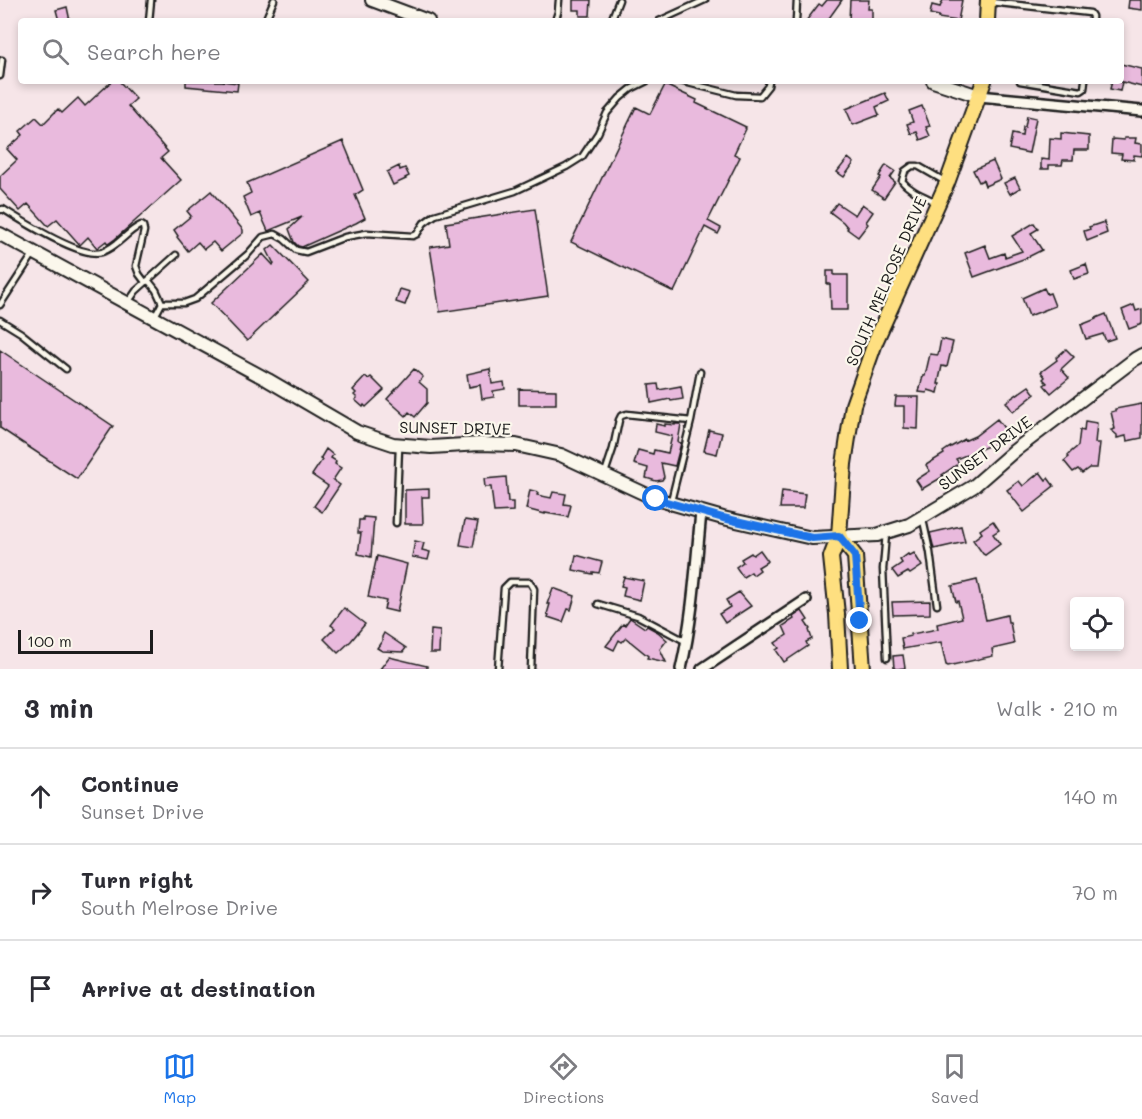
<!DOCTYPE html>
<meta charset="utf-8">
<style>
:root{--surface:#fff;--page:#f7f7f7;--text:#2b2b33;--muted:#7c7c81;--line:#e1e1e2;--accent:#1a73e8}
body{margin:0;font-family:Mali,sans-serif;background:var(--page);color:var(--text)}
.controls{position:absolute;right:18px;bottom:18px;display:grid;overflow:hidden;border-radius:6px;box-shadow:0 3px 9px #0003}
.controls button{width:54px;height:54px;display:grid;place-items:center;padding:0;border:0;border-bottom:2px solid var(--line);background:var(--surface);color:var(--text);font:30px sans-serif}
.scale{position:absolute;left:18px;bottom:15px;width:135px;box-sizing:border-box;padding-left:6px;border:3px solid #1c1c1c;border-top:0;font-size:16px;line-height:21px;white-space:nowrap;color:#1c1c1c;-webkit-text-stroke:4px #fbf7ec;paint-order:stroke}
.stop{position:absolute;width:18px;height:18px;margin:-14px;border:4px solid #1a73e8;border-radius:50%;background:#fff}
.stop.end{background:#1a73e8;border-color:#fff;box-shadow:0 2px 6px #0008}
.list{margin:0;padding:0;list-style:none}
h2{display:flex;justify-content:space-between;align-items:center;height:78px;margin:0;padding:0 24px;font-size:26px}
h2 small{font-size:20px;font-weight:400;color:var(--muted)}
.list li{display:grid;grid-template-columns:39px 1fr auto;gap:18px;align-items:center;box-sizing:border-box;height:96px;padding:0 24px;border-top:2px solid var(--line)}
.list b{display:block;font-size:22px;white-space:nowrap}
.list p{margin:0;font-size:20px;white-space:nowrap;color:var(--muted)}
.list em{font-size:20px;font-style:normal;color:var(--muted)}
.icon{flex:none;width:33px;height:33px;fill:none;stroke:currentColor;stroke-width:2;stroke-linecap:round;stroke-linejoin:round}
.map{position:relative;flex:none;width:1142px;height:669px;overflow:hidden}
.search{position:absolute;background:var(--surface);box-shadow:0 3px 9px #0003;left:18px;right:18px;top:18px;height:66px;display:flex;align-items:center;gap:15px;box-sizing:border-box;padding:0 21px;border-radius:6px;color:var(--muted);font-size:22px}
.sheet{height:366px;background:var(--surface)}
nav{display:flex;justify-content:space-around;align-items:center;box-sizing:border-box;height:84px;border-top:2px solid var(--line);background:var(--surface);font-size:16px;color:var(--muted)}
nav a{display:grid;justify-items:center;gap:3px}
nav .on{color:var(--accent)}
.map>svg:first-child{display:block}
</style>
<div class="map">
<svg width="1142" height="669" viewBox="0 0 1142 669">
<rect width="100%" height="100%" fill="#f6e5e8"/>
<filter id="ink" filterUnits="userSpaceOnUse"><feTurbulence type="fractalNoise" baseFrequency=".0167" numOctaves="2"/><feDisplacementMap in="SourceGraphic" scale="12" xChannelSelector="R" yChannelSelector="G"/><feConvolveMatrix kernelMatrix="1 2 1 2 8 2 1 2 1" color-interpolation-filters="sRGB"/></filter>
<g filter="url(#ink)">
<path fill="#e9badd" stroke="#1c1c1c" stroke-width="1.5" d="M573 0H591L590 16H580V10H573Z
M827 0H842L827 21H806L819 4 822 6Z
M850 0H869L868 9H872V21H849Z
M943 0H962L958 21 938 18 939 16 930 14 932 5 940 7Z
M1129 0H1142V10L1128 8Z
M67 7 70 21H59L56 10Z
M1121 64 1142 69V87L1122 82 1120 91 1110 89 1112 81H1121Z
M112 81H119L136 99 128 106 168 152 161 158 181 180 115 239 108 244 106 241 97 248 88 237 80 245 57 219 48 226 28 204 20 211 0 189V176L17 160 7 149 23 135 20 131 36 117 43 124 58 109 62 113 78 98 85 106Z
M186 81H222L238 83 237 91 186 86Z
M665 85 697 100 696 103 746 127 745 128 746 129 734 154 740 157 708 221 721 228 718 234 705 227 674 292 571 242 636 107 650 114Z
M885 93 889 101 876 107 879 115 853 125 846 109Z
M922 106 930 126 926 127 930 136 920 140 917 132 911 134 907 124 913 122 909 111Z
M1027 116 1036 118 1029 153 1009 149 1012 134 1022 136 1023 127H1025Z
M1061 133 1089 136V150H1074L1073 160H1063L1062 165H1049V169H1041V159L1049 160 1050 138 1061 139Z
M1124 138H1136L1135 143 1142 144V156L1134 155V160L1121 159 1122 154 1111 153 1112 139 1124 140Z
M343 141 363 190 355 195 365 218 356 223 302 247 298 246 294 242 289 229 302 217 268 231 260 213 251 217 243 197 251 193 247 183Z
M848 158 854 163 844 177 837 172Z
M993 161 1001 179 985 186 983 180 979 182 973 170Z
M886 165 895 171 890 178 895 182 884 198 872 190 881 177 879 176Z
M399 166 400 170 405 168 409 176 405 178 406 179 393 185 387 172Z
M1015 178 1020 188 1010 194 1004 183Z
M211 191 243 230V233L221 251 213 242 204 249 198 242 188 251 177 237 178 236 174 230 191 216 187 211Z
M837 203 855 215 862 204 873 212 866 222 868 224 858 237 847 229 848 228 843 222 830 212Z
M535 209 548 296 440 312 430 247 449 244 446 223Z
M1104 222 1107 233 1087 241 1084 231 1090 229 1089 227Z
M1034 223 1038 229 1031 233 1042 250 1026 258 974 277 965 253 985 245 990 258 1004 253 1005 257 1022 251 1012 236Z
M273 245 309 282 247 341 211 303 263 254 273 265 274 264 267 250Z
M1086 264 1089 274 1074 279 1071 270Z
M827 271H834V275H848V310H831L830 284H827Z
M1044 288 1047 294 1050 293 1055 306 1029 316 1022 298Z
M400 289 410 292 405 305 396 302Z
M1134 305 1136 311 1142 309V324L1129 329 1122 310Z
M1106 314 1115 338 1106 341 1103 334 1086 339 1081 325 1096 319V318Z
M941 339 953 342 947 367 942 366 938 384H940L938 393 928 390 927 393 919 392 923 376H925L930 354 938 355Z
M1066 349 1074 357 1061 369 1069 378 1051 393 1044 385 1047 383 1043 379 1045 377 1041 372 1057 360 1056 358Z
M0 350 113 426 77 479 0 428Z
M414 369 423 377 419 382 427 389V403L415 417 409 412 406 416 387 399Z
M490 369 492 384 504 382 505 389 493 391 494 397 482 399 480 385 469 387 467 374Z
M365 377 368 379 371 377 384 390 366 407 364 405 363 407 355 400 357 398 354 395 356 393 353 390Z
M658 384 659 390 681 386 683 399 671 401 670 399 651 403 649 385Z
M1029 386 1035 394 1013 412 1006 402Z
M519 389 556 390V404H544V405H519Z
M896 397H919L918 429 904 428V406H895Z
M1142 404V438L1127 441 1126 436 1117 438V435L1111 430 1115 429 1111 412 1115 411V409Z
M997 419 1007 432 1005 434 1006 436 990 447 988 446 956 459 959 463 942 475 944 476 922 489 916 480 930 471 926 465 944 454 943 452 949 448 965 439 966 440 975 436Z
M1085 421 1097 423 1095 443H1100L1097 468H1089L1082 473 1078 469 1073 472 1064 461 1069 457 1068 455 1072 451 1078 446 1080 430 1084 431Z
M656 424 665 426V424L675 425V424H681L678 442 681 443 675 466 661 463 664 477 662 480 656 481 646 478 648 468 634 464 638 450 653 454 654 450 668 453 672 436 655 432Z
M709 430 722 433 717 454 704 451Z
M326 449 333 455 331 458 336 461 335 464 341 468 333 480 340 485 322 512 314 506 328 486 312 475 322 460 320 459Z
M1040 472 1046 480 1048 478 1054 486 1044 494 1045 495 1024 512 1007 490 1019 481 1023 486Z
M506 477 508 502H513V511L494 512 491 487H485L484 479Z
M429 489V497H422L423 524H405V490Z
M530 490 538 492 537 495 551 498 553 492 566 494 564 504 571 505 568 517 551 514 545 513V514L526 509Z
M782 491 805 494 803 508H780Z
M363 517 374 518 371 557 358 554 361 533H358L359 520H363Z
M465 520 478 522 473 547 460 545Z
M993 521 999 530 993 534 1000 544 985 555 983 554 973 540 982 533 980 530Z
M961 526 965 542 934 549 930 533Z
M415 541 424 543 422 550 430 552 428 560 412 557Z
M760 550 768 561 758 567 760 570 753 575 751 572 743 577 736 567 743 562 741 559 751 553 753 555Z
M914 553 922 566 910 574 908 572 898 578 892 570 902 563 900 560 908 554 909 556Z
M576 555 602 562 599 573 593 572V574L573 570Z
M377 556 407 564 397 612 384 609 386 601 368 597Z
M624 577 644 581 640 600 623 596 625 587 621 586Z
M977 580 986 620 1007 615 1008 622H1010L1014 644 992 649 993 656 948 666 946 665 941 642 903 649 901 638 911 636V634L938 629 937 624 962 618 958 601 956 602 952 586Z
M553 588 575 596 571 610 568 609 563 622 548 617 549 615 547 614 550 604H547Z
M739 592 751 606 725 623 719 614 730 607 726 600Z
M930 601V614L893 615 892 602Z
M344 608 365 624 351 641 338 653 324 639 335 628 331 625Z
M802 611 808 620 805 622 810 629 809 630 812 639 806 642 808 646 784 662 776 650 779 648 775 643 787 635 783 626 794 619 793 617Z
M630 618 645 628 647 626 658 632 667 640 660 649 666 662 647 658 648 656 626 638 622 642 619 640 614 650 606 646 623 624 625 625Z
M431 630 440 631 439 653H430Z
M384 633 406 648 403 652 382 651 377 648 382 641V637Z
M903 655 905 668 896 669 894 668 893 656Z
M389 657 427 666V669H380Z"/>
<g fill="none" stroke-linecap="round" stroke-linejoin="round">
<g stroke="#1c1c1c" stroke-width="9">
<path id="lane" d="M990 2 1090 13 1092 16V21
M149 21 151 0
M265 21 274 0
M555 21 558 12 559 0
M611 21 619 0
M659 21 705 0
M796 21 797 0
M0 76 2 60
M680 81 736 95 760 96 768 86 769 81
M1020 81 1081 91 1084 89 1085 81
M936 202C924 196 910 191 902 181L905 171 912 166H918L946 182
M0 210 3 209C22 221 82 259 102 252 119 246 126 232 141 225L143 226 144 231 136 266 139 274 145 282
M148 280 156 290 162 303 154 318
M129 301 136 291 176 255
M162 303H184L195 299 248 254 263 237 275 234 284 239 296 250 306 252 345 237 367 233 413 236 417 234 424 223 435 215 515 191 566 167 582 157 598 133 607 113 620 98 631 89 647 81
M0 305 34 253
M0 320 21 333 66 369
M605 473 613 449 619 420 621 416 627 414 691 421
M671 501 691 421 700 372
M923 520 930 552 937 605
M396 523 399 447
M886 534 883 569 887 658
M598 604 638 616 687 642
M498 669 504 588 510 582H530L534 589 531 669"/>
</g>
<g stroke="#1c1c1c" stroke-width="14">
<path id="street" d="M979 96 1142 111
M681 669C693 618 696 565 701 512
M702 669 806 600"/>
</g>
<g stroke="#1c1c1c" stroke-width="16">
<path id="secondary" d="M372 0 428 21
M933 81 979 96
M0 234 268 380 357 432 393 444 431 447 480 444 516 445 561 455 656 499 723 518 812 538 877 535 909 525 974 486 1014 451 1135 359 1142 355"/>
</g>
<g stroke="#1c1c1c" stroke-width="18">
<path id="primary" d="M987 21 988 0
M839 536 855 556 863 669
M840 669 837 614 831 557 839 536 844 464 853 405 876 340 947 183 984 81"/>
</g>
<use href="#lane" stroke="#fbf7ec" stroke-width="4.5"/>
<use href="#street" stroke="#fbf7ec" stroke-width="9"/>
<use href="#secondary" stroke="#fbf7ec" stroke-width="12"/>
<use href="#primary" stroke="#fedf80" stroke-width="14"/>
</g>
</g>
<g fill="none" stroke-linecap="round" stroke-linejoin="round" filter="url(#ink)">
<path stroke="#1a73e8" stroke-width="8" d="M656 499 723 518 812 538 839 536 855 556 860 621"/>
</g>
<g text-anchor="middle" stroke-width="4.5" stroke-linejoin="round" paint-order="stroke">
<g font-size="16" fill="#1c1c1c" stroke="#fbf7ec">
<text transform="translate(886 281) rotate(-67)" y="6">SOUTH MELROSE DRIVE</text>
<text transform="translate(455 428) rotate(1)" y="6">SUNSET DRIVE</text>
<text transform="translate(985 453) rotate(-37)" y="6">SUNSET DRIVE</text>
</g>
</g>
</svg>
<div class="controls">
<button><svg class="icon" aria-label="locate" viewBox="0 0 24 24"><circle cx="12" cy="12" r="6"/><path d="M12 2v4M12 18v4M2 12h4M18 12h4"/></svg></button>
</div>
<div class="scale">100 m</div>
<div class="stop" style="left:656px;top:499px"></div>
<div class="stop end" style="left:860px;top:621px"></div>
<div class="search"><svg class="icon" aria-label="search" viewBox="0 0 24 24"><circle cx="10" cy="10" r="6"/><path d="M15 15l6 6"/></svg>Search here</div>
</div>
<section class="sheet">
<h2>3 min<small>Walk · 210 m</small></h2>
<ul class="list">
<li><svg class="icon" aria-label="ahead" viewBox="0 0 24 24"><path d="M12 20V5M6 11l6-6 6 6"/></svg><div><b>Continue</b><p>Sunset Drive</p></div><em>140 m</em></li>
<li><svg class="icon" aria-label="right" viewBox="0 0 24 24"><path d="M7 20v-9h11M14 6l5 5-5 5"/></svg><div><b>Turn right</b><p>South Melrose Drive</p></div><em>70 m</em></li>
<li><svg class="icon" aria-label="arrive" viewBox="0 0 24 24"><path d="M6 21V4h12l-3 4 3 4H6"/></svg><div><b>Arrive at destination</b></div></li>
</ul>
</section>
<nav>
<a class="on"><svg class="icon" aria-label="map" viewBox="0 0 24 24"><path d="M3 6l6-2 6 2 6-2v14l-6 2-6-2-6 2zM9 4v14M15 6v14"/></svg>Map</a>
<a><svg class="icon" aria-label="directions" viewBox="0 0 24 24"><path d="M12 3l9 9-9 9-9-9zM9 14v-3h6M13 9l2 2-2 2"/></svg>Directions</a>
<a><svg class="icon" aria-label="saved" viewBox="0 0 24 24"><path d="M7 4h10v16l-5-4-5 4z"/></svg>Saved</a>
</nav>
